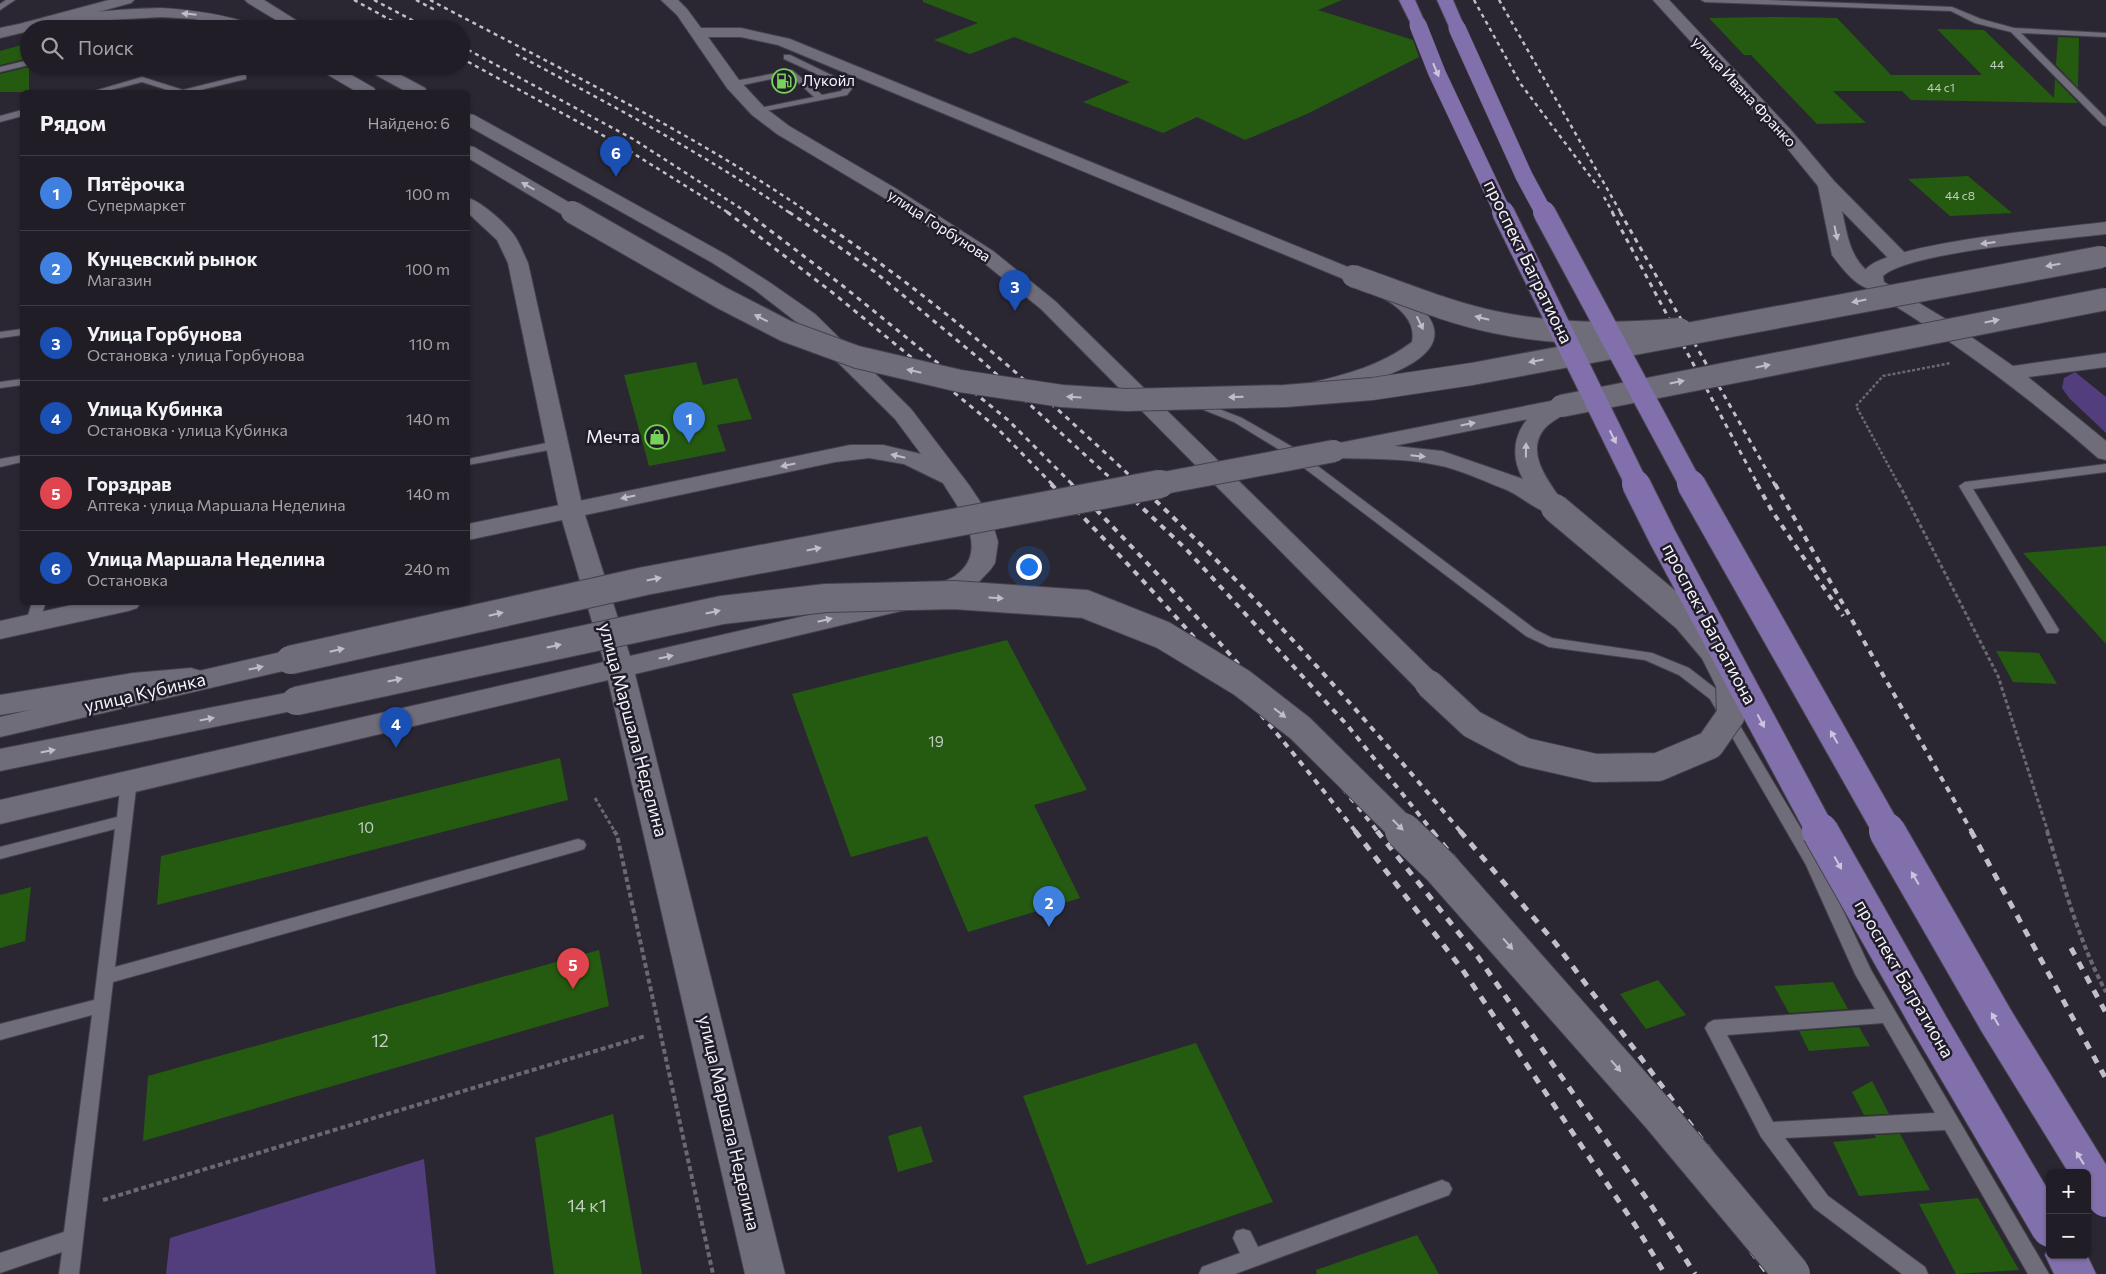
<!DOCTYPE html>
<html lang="ru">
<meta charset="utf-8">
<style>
:root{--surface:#201d26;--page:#28262e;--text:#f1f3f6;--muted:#a2a2a7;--line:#3d3b43;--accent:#77d259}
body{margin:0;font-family:Commissioner,sans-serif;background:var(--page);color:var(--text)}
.controls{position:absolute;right:15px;bottom:15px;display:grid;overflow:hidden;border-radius:8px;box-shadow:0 1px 4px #0004}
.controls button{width:45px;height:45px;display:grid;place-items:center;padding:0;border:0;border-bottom:1px solid var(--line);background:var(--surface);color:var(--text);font:25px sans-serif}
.you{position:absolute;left:1028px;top:566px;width:18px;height:18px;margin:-12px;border:4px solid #fff;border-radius:50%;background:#1a73e8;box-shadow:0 0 0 8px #1a73e833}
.badge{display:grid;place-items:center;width:32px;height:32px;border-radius:50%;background:var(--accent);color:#fff;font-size:16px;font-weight:700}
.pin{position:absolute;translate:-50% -41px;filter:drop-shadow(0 1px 2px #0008)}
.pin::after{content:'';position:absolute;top:26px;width:18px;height:15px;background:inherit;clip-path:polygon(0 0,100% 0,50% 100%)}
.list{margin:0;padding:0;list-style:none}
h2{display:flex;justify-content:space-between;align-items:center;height:65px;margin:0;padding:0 20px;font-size:21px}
h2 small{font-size:16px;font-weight:400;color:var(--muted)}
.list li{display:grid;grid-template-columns:32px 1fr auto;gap:15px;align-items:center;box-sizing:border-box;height:75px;padding:0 20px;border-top:1px solid var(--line)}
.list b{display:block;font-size:19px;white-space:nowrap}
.list p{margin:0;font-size:16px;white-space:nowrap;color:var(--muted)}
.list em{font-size:16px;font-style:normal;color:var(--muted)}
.icon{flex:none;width:28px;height:28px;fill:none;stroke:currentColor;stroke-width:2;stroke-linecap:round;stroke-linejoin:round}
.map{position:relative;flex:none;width:2106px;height:1274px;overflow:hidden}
.search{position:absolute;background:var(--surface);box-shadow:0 1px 4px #0004;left:20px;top:20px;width:450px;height:55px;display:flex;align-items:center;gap:12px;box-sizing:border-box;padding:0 18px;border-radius:28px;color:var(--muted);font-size:19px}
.panel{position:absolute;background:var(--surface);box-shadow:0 1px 4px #0004;left:20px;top:90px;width:450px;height:515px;border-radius:8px}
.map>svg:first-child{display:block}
</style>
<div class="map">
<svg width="2106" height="1274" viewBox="0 0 2106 1274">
<rect width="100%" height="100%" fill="#2a2732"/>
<path fill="#523e7c" d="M2075 372 2106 397V433L2069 398 2062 388 2064 378Z
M424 1159 436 1274H166L170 1238Z"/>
<path fill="#255b10" d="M923 0H1342L1318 10 1413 40 1419 57 1307 114 1245 140 1197 117 1163 133 1083 102 1130 82 1014 37 970 54 934 40 978 23 923 2Z
M1772 17 1837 18 1891 75H1982L1937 29 1984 30 2054 98 2055 79 2078 103 1911 100 1902 91H1833L1866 123 1817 124 1751 55H1744L1709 18Z
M2058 37 2079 38 2078 88 2056 65Z
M29 43V58L0 65V51Z
M29 67V92H0V74Z
M1968 176 2012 213 1950 216 1908 179Z
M696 362 703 385 737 378 752 419 717 425 726 451 649 466 624 375Z
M2106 546V644L2023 553Z
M1007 640 1087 790 1034 805 1080 898 968 932 927 836 851 857 792 694Z
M1996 651 2039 653 2057 684 2013 682Z
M560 758 568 800 157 905 161 856Z
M31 887 25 941 0 948V895Z
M599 950 609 1006 143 1141 148 1076Z
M1658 980 1686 1015 1646 1029 1620 994Z
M1833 982 1848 1009 1789 1013 1774 986Z
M1859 1027 1870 1046 1809 1051 1799 1031Z
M1196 1043 1273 1202 1087 1265 1023 1096Z
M1872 1081 1889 1114 1864 1115 1852 1092Z
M613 1114 642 1274H554L535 1138Z
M921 1126 933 1162 898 1172 888 1136Z
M1900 1134 1930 1190 1859 1196 1833 1142 1876 1138 1875 1135Z
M1978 1198 2019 1270 1956 1274 1919 1204Z
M1417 1235 1439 1274H1317L1316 1270Z"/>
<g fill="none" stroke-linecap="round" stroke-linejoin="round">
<g stroke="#45424c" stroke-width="2">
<path id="service" d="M6 0H15L0 10V4Z
M1701 0H1767L1952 7 1981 19 2014 28 2106 33V37L2021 33 2106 118V126L2103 125 2011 32 1975 23 1951 11 1705 2Z
M784 55H790L854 86 847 95 755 113V109L814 97 790 75 733 87 730 86V82L792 70 822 95 841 91 845 87 784 59Z
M29 60V65L0 72V67Z
M243 75H246V79L192 92H174L142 82 103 92H91L142 77 183 90Z
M22 110V116L0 122V116Z
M22 329V335L0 338V332Z
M22 379V385L0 388V382Z
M1193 399 1242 418 1291 446 1536 630 1552 638 1652 653 1689 668 1720 692 1819 859 1871 970 2049 1274H2028L1945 1130 1785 1138 1828 1196 1925 1267 1928 1274H1902L1814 1208 1761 1137 1705 1028 1708 1023 1714 1020 1875 1009 1855 974 1806 865 1710 699 1679 675 1645 660 1549 647 1526 636 1283 452 1234 422 1189 404 1187 402ZM1883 1023 1935 1113 1773 1122 1727 1035Z
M556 441 560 442 562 445 560 448 468 465V459Z
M22 455V462L0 467V459Z
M2106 464V472L1973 489 2059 630 2057 633H2047L1959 486 1965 482Z
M32 602H46L38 625H28L26 622Z
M129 774 134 776 137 780 115 967 578 839 584 841 586 845 584 849 578 851 113 982 79 1274H59L62 1252 0 1273V1253L64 1232 92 1015 0 1040V1024L94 1000 115 829 0 859V847L117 817 121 780 124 776Z
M1442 1180 1449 1183 1452 1189 1449 1195 1235 1274H1199L1202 1267 1240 1253 1233 1238 1236 1231 1243 1229 1250 1231 1258 1247Z"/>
</g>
<g stroke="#45424c" stroke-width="2">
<path id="minor" d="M1653 0H1669L1790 129 1834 181 1907 255 1910 259 1907 263 1900 265 1893 263 1842 211C1847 233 1849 254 1866 270 1873 275 1880 278 1885 285L1882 289C1862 295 1843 270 1832 255L1818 186 1778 137Z
M468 198C482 202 508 225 516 238 521 246 524 255 528 263L583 509 580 514 571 517 562 514 559 509 508 263 497 240 468 213Z"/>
</g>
<g stroke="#45424c" stroke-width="2">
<path id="tertiary" d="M109 0H134L131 3 36 29H29L28 31 23 29 20 26 23 23Z
M245 0H264L310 29H291L248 3Z
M661 0H678L687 9 701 28H741L790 39 1360 272C1377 280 1396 287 1411 299 1487 358 1358 386 1318 395L1310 393 1307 388 1310 383C1347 374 1380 366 1412 342 1419 308 1370 292 1346 280L778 45 741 37H708L739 80 764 107 789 126 895 188 993 251 1055 301 1439 677 1443 684 1439 691 1429 694 1419 691 1041 309 979 259 881 196 777 134 752 115 727 88 677 15Z
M363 66H384L425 88 427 92H407L365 69Z
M468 114 474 115 725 254 769 282 815 314 911 409 969 485 991 518 998 542 995 563 991 569 973 588 943 601 635 674 785 1274H745L608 680 0 824V800L604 662 562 520 468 540V524L850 445H883L921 454 895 419 799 324 755 290 711 262 468 126ZM869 458 904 464 943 483 946 488C963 514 989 552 955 576 947 581 935 584 926 588L630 656 585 515 835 462Z
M2106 222V234C2065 239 1908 252 1883 276L1884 282 1944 318 2013 366 2106 353V367L2028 377 2106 441V460L2098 458C2026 394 1950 339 1868 289 1863 283 1860 276 1866 269 1888 243 2066 227 2106 222Z
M1561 399 1569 401 1572 406C1566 416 1553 419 1545 428 1522 454 1554 488 1567 508L1564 513C1541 519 1523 495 1502 488 1481 480 1459 469 1437 465 1404 458 1368 459 1334 458L1326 456 1322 451 1326 446 1334 444 1395 446 1442 451 1523 479C1503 444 1524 408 1561 399Z
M85 602H141L137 608 128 611 0 639V621Z
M191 668 201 671 205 678 201 685 191 688 133 693 0 715V695L133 673Z"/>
</g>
<g stroke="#45424c" stroke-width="2">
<path id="secondary" d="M161 8C195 10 226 15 259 26L261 29H236L194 19 161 17 93 21 42 29H29V31L0 38V28C54 16 106 9 161 8Z
M316 66H336L374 88 376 92H357L318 69Z
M468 146 474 147 577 207 580 211 577 215 570 217 563 215 468 158Z
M1561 399 1569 401 1572 406 1569 411 1334 458 1326 456 1322 451 1326 446 1334 444Z
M290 650 300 653 304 660 300 667 0 737V717Z
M296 691 306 694 310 701 306 708 0 771V749Z"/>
</g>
<g stroke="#45424c" stroke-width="2">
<path id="primary" d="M1399 0H1415L1426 25 1423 28H1413Z
M1437 0H1453L1465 28 1463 31H1451Z
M2050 1244V1255H2087L2096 1274H2054L2045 1255Z"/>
</g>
<path stroke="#6b6872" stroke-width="2.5" stroke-dasharray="3 2" stroke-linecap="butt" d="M1899 485 1856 406 1883 376 1951 363"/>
<path stroke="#6b6872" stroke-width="3" stroke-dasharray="4 2.5" stroke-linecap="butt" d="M1899 484 1998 676 2048 832
M595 798 615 832"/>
<path stroke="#6b6872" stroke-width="4" stroke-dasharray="5 3" stroke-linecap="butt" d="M614 831 617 835 713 1274
M2047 831C2064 885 2079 942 2106 992
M103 1200 645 1036"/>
<use href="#service" fill="#706d7b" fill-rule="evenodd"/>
<use href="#minor" fill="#706d7b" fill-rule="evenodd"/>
<use href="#tertiary" fill="#706d7b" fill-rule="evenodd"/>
<use href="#secondary" fill="#706d7b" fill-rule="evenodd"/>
<use href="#primary" fill="#8270ac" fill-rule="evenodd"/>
<path stroke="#c1bfc8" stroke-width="2.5" stroke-dasharray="4 4" stroke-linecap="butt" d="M354 0 407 29
M374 0 429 29
M416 0 437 11
M430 0C558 68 690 131 809 213
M1474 0 1520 83 1599 188
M1499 0 1621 213
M461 46 633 139 748 213
M516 54C609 104 703 153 790 213
M461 58 615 142 729 213
M1604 197 1613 213"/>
<path stroke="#c1bfc8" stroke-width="3" stroke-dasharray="5 5" stroke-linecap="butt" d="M727 212 833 293 996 427 1053 485
M746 212 843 286 1008 420 1073 485
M789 212 875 272 982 361 1118 485
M807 212C833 230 860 248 885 267 975 333 1058 409 1140 485
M1612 212 1758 485
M1620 212 1775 485"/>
<path stroke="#c1bfc8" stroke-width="4" stroke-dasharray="6 6" stroke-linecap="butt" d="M1051 484C1159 594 1261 710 1356 832
M1071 484C1180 594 1282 711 1378 832
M1117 484 1186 549 1348 726 1433 832
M1138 484C1254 592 1359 711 1461 832
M1757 484 1772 511 1843 616
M1775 484 1972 832"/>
<path stroke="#c1bfc8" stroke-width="5" stroke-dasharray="8 8" stroke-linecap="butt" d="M1355 831 1462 969 1635 1225 1665 1274
M1377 831 1478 957 1651 1205 1695 1274
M1432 831 1531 953 1768 1274
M1460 831 1556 944 1802 1274
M1971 831 2106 1079
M2071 948 2106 1013"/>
<g stroke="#45424c" stroke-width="24" stroke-linecap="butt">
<path id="tertiary-bridge-far1" d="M1353 276C1400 292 1446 312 1494 322 1555 335 1618 335 1680 329"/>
</g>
<g stroke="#45424c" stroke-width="30" stroke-linecap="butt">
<path id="tertiary-bridge" d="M1429 684 1472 724 1525 752 1595 768 1658 767 1710 745 1731 715 1730 683 1714 651 1686 618 1555 508"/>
</g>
<g stroke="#45424c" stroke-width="18" stroke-linecap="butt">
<path id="secondary-bridge-far3" d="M570 211 574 213"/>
</g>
<g stroke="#45424c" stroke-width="24" stroke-linecap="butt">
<path id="secondary-bridge-far2" d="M572 212 722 298 786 331 857 357 960 381 1062 396 1126 400 1285 396 1372 389 1472 374 2101 257
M1561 406 2106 299
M1153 485 1334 451"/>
</g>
<g stroke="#45424c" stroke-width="30" stroke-linecap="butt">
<path id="secondary-bridge-far1" d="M290 660 645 581 1160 484
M296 701 722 610 826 598 954 595 1085 604 1163 635 1242 683 1300 728 1405 832"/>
</g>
<g stroke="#45424c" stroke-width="38" stroke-linecap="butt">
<path id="secondary-bridge" d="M1403 831 1441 868 1659 1115 1792 1274"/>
</g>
<g stroke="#45424c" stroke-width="18" stroke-linecap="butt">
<path id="primary-bridge-far3" d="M1418 25 1437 73 1503 213
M1457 28 1524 176 1544 213"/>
</g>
<g stroke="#45424c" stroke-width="24" stroke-linecap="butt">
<path id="primary-bridge-far2" d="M1503 212 1637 485
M1544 212 1691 485"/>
</g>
<g stroke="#45424c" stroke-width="30" stroke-linecap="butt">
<path id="primary-bridge-far1" d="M1636 484 1662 536 1821 832
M1691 484 1888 832"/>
</g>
<g stroke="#45424c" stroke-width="38" stroke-linecap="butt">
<path id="primary-bridge" d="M1820 831 1929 1023 2050 1229
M1887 831 1997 1022 2106 1199"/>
</g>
<use href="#tertiary-bridge-far1" stroke="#706d7b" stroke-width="22"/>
<use href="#tertiary-bridge" stroke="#706d7b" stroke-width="28"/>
<use href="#secondary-bridge-far3" stroke="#706d7b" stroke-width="17"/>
<use href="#secondary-bridge-far2" stroke="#706d7b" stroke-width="22"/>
<use href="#secondary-bridge-far1" stroke="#706d7b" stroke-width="28"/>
<use href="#secondary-bridge" stroke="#706d7b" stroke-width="36"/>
<use href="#primary-bridge-far3" stroke="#8270ac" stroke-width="17"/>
<use href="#primary-bridge-far2" stroke="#8270ac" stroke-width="22"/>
<use href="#primary-bridge-far1" stroke="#8270ac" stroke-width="28"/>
<use href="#primary-bridge" stroke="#8270ac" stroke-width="36"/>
</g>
<defs><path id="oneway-solid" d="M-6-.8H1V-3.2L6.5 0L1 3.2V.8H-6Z" transform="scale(1.25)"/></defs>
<g fill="#c0bdc8">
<use href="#oneway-solid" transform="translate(189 14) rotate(-174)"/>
<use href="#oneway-solid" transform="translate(528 186) rotate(-150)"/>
<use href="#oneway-solid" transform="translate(1836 233) rotate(78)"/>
<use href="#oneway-solid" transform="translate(1988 243) rotate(173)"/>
<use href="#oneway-solid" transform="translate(2053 265) rotate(170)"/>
<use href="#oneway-solid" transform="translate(1859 301) rotate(169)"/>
<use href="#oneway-solid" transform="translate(761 318) rotate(-153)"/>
<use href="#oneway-solid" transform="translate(1482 318) rotate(-166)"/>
<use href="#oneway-solid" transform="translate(1992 321) rotate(-11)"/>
<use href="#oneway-solid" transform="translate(1420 323) rotate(64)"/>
<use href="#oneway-solid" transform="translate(1536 361) rotate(169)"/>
<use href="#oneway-solid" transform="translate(1763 366) rotate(-11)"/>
<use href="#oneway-solid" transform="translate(914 371) rotate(-167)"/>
<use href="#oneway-solid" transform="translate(1677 382) rotate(-11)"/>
<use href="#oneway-solid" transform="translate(1074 397) rotate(-177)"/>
<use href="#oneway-solid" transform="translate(1236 397) rotate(179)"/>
<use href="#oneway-solid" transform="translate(1468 424) rotate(-11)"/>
<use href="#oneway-solid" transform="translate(1526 450) rotate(-89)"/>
<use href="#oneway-solid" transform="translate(898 456) rotate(-167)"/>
<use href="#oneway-solid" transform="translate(1418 456) rotate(6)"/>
<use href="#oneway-solid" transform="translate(788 465) rotate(168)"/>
<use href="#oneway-solid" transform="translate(628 497) rotate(168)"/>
<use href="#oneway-solid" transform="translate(814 549) rotate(-11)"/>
<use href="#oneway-solid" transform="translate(654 579) rotate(-11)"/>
<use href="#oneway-solid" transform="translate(996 598) rotate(4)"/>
<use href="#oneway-solid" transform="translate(713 612) rotate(-12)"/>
<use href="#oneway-solid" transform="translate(496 614) rotate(-13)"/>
<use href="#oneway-solid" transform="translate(825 620) rotate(-13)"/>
<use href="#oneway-solid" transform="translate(554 646) rotate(-12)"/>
<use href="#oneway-solid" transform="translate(337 650) rotate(-13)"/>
<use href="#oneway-solid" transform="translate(666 657) rotate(-12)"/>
<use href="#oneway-solid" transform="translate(256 668) rotate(-12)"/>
<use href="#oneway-solid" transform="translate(395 680) rotate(-12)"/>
<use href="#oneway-solid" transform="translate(1280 713) rotate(38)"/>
<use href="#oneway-solid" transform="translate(207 719) rotate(-11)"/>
<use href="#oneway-solid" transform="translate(48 751) rotate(-11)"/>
<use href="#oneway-solid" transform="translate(1398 825) rotate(45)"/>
<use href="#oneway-solid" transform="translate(1508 944) rotate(49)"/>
<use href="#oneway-solid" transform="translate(1616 1066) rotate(49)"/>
</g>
<g fill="#cdc5df">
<use href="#oneway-solid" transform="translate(1436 70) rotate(67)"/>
<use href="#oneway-solid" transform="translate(1613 437) rotate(64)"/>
<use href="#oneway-solid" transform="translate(1761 721) rotate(62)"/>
<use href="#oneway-solid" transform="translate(1834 737) rotate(-120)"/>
<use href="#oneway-solid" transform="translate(1838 863) rotate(61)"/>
<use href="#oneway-solid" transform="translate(1915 878) rotate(-120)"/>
<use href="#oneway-solid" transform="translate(1995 1019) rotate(-120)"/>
<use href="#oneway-solid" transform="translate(2080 1158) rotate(-122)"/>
</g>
<defs>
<g id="fuel-ring" transform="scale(1.25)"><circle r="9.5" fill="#201d28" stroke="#77d259" stroke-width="1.5"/><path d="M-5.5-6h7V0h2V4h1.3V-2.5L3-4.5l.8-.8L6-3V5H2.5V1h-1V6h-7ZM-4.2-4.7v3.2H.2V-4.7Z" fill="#77d259"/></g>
<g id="shop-ring" transform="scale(1.25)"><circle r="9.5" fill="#201d28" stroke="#77d259" stroke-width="1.5"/><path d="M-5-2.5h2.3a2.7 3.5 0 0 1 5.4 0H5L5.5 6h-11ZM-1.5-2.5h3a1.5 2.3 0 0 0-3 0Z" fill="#77d259"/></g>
</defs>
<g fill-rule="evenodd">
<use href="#fuel-ring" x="784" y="81"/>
<use href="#shop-ring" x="657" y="437"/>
</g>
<g text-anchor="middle" stroke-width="5" stroke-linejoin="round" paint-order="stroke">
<g font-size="12" fill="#c1cdc0">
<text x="1997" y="69">44</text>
<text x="1941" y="92">44 с1</text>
<text x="1960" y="200">44 с8</text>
</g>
<g font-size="15" fill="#f5f3fb" stroke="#201d28" text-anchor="start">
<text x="802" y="86">Лукойл</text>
</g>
<g font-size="15" fill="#f5f3fb" stroke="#201d28">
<text transform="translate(1744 92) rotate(47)" y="5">улица Ивана Франко</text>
<text transform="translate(939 226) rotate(33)" y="5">улица Горбунова</text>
</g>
<g font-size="15" fill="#c1cdc0">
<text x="936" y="747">19</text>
<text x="366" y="833">10</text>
</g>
<g font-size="18" fill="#f5f3fb" stroke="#201d28">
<text transform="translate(1528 262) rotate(64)" y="6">проспект Багратиона</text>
<text transform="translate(1709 624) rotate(62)" y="6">проспект Багратиона</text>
<text transform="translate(145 693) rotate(-13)" y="6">улица Кубинка</text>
<text transform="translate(633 730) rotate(75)" y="6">улица Маршала Неделина</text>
<text transform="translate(1904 979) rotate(60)" y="6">проспект Багратиона</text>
<text transform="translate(729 1123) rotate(77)" y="6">улица Маршала Неделина</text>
</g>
<g font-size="18" fill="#f5f3fb" stroke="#201d28" text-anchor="end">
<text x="640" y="443">Мечта</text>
</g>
<g font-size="18" fill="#c1cdc0">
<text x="380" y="1047">12</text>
<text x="587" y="1212">14 к1</text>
</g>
</g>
</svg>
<div class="controls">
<button>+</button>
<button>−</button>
</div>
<div class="you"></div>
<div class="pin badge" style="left:689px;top:443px;background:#3f7fe0">1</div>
<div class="pin badge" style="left:1049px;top:927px;background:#3f7fe0">2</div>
<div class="pin badge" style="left:1015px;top:311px;background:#1a4fb4">3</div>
<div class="pin badge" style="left:396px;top:748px;background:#1a4fb4">4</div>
<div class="pin badge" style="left:573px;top:989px;background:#e0444e">5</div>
<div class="pin badge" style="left:616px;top:177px;background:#1a4fb4">6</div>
<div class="search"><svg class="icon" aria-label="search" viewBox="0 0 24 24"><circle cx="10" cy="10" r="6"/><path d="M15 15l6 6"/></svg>Поиск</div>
<section class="panel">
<h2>Рядом<small>Найдено: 6</small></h2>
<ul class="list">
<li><span class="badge" style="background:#3f7fe0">1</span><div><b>Пятёрочка</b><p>Супермаркет</p></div><em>100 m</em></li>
<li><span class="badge" style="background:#3f7fe0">2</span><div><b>Кунцевский рынок</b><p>Магазин</p></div><em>100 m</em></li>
<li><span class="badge" style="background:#1a4fb4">3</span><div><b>Улица Горбунова</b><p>Остановка · улица Горбунова</p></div><em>110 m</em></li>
<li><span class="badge" style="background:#1a4fb4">4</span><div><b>Улица Кубинка</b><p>Остановка · улица Кубинка</p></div><em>140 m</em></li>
<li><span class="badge" style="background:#e0444e">5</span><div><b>Горздрав</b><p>Аптека · улица Маршала Неделина</p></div><em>140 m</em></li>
<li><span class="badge" style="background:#1a4fb4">6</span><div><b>Улица Маршала Неделина</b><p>Остановка</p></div><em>240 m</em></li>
</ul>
</section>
</div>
